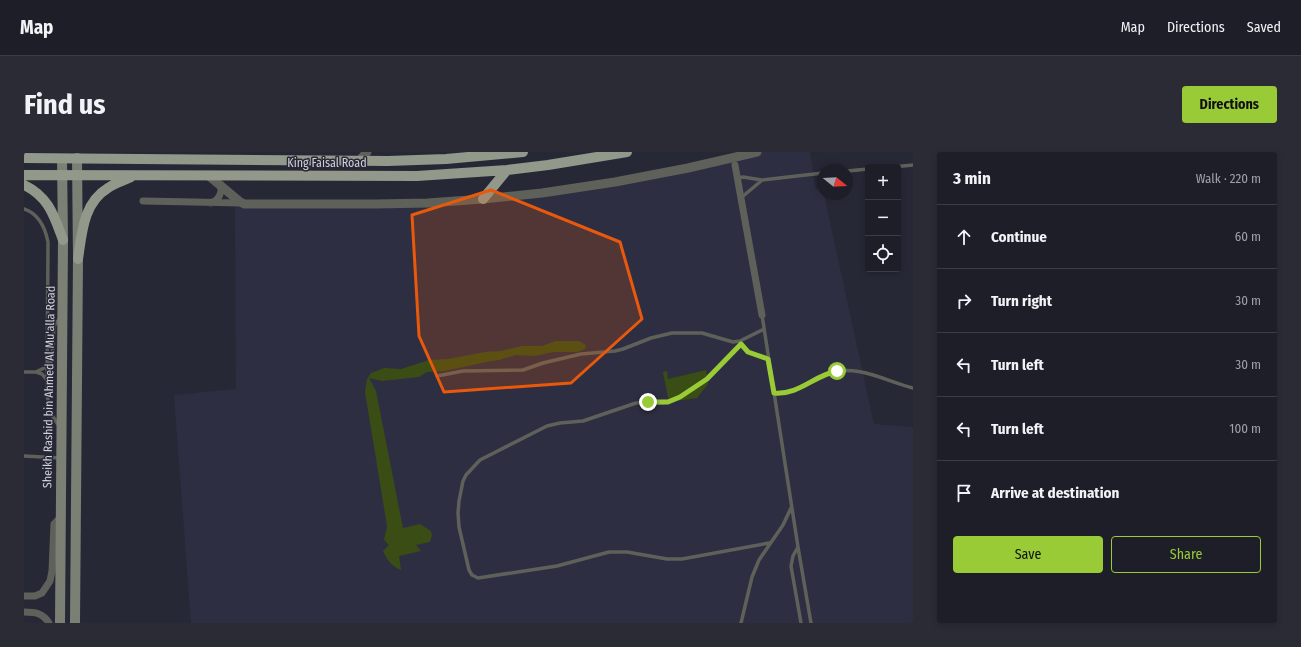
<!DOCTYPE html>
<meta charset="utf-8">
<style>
:root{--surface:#1d1e28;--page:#2a2b34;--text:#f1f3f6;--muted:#a0a2a8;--line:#3b3c45;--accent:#99cb36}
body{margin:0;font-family:"Fira Sans Condensed",sans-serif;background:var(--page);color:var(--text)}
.controls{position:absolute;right:12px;top:12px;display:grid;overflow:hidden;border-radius:4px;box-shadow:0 2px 6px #0003}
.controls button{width:36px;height:36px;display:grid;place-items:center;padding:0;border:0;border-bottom:1px solid var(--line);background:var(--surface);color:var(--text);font:20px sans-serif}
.compass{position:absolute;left:793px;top:12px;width:36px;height:36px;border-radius:50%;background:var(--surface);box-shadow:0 2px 6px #0003;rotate:108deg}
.stop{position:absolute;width:12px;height:12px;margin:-9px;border:3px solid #99cb36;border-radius:50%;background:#fff}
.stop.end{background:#99cb36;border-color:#fff;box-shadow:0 1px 4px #0008}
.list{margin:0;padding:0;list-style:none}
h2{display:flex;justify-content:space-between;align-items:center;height:52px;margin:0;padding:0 16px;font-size:17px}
h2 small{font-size:13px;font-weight:400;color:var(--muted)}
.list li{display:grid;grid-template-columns:26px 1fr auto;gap:12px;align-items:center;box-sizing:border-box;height:64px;padding:0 16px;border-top:1px solid var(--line)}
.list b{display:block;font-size:15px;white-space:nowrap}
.list em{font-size:13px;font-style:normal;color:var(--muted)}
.actions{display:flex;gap:8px;padding:12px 16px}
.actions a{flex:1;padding:9px 0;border:1px solid var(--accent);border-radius:4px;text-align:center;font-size:14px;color:var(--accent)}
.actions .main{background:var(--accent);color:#111}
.icon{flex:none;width:22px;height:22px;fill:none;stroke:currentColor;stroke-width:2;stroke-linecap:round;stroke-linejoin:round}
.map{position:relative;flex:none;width:889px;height:471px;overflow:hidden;border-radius:4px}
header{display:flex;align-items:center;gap:24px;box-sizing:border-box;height:56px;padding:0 20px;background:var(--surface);border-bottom:1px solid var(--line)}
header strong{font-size:19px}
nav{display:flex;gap:22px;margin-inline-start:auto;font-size:14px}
.intro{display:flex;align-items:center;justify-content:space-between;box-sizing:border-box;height:96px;padding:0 24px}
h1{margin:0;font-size:28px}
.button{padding:10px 18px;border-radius:4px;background:var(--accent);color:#111;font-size:14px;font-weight:700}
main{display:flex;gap:24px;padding:0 24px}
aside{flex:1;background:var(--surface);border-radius:4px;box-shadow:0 2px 6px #0003}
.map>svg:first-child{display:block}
</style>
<header>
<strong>Map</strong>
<nav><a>Map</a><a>Directions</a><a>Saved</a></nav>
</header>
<div class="intro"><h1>Find us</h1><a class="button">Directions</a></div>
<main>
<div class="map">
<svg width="889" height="471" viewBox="0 0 889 471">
<rect width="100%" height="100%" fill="#272836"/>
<path fill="#2e2e42" d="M727 0H786L792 37 799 38 850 272 889 275V471H167L150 243 212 237 211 50 450 49 509 44Z"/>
<path fill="#394d15" d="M532 189H555L562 193 561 197 553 200H529L511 204 492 203 475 208 462 210 421 219 403 220 395 225 358 229 345 226 352 239 379 376 396 372 407 379 408 383 406 390 392 393 397 399 375 404 377 418C367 414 364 409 359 399L365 393 360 388 363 374 341 240 343 227 347 221 360 216 377 217 405 208 424 207 461 200 477 199 498 194H518Z
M682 218 684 232 673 246 645 250 639 220 643 219 644 227Z"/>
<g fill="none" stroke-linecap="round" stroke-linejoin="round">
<path stroke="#5e615a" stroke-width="3.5" d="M869 15 889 13
M823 19 844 17
M713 26 719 25 738 28 799 21
M718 45 737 29
M0 57C15 62 21 75 24 90L23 242 26 260 35 274
M738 163 774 395 787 471
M717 192 683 227 652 247 639 251 624 250 612 251 559 269 536 271 523 274 456 308 442 323 439 329 435 349 434 361 435 375 445 418 448 423 454 426 533 414 585 400H603L643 407H658L745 391
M717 192 724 200 745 207
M0 220H12L26 213 28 207 30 174 36 166
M12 220 18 222 22 227
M413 224 439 219 499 218 519 211 557 202 591 199 599 197 627 186 648 181H678L709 190 716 189 740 177
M750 241C774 243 783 228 804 221 833 212 862 229 889 236
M0 304 37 306
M774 395 769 404 767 414 777 471
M717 471 728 425 735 408 759 373 767 356"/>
<path stroke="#5e615a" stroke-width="7" d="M711 13 738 163
M119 49 219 51
M187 51C195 48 198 41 197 33
M0 444H11L18 441 26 429 28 419 30 372 37 365
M0 460C11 460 19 461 25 471"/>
<path stroke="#5e615a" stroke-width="9" d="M335 9 343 0
M185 24 215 49 220 52H351L404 51 459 47 518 41 591 30 664 16 733 0"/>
<path stroke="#7b8075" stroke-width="10" d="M36 471 39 88 38 7
M51 471 54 107 53 6"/>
<path stroke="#92988a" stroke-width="10" d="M0 6 364 9 422 7 499 0
M0 23 393 24 483 18 524 13 603 0
M0 33C25 45 30 64 39 88
M459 47 483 18
M54 107C58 81 59 51 84 36 91 31 99 29 107 25"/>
</g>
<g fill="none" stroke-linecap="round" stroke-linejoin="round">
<path stroke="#99cb36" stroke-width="5" d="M624 250H644L656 245 683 227 717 192 724 200 744 207 750 241C775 243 789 224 813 219"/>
</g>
<path fill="#e8590c" fill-opacity="0.2" stroke="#e8590c" stroke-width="3" stroke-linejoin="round" d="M467 38 596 90 618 167 547 231 420 240 395 184 388 63Z"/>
<g text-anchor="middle" stroke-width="3" stroke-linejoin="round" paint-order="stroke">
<g font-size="12" fill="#d0d0da" stroke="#272836">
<text x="303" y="15">King Faisal Road</text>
<text transform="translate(25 235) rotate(-89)" y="4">Sheikh Rashid bin Ahmed Al Mu'alla Road</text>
</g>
</g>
</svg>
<div class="controls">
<button>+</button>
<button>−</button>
<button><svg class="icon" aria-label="locate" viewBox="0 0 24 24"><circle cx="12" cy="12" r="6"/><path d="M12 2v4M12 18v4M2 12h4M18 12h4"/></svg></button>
</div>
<svg class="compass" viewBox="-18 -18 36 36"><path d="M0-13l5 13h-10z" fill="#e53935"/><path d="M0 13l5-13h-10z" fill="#a0a2a8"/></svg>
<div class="stop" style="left:813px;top:219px"></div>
<div class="stop end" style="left:624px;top:250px"></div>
</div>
<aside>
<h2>3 min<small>Walk · 220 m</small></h2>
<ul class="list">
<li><svg class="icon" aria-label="ahead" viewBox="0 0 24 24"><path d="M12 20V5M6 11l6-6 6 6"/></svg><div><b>Continue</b></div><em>60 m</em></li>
<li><svg class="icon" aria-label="right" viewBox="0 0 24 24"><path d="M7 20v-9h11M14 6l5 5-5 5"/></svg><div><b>Turn right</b></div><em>30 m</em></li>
<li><svg class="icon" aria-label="left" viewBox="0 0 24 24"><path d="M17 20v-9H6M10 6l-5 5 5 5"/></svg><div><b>Turn left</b></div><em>30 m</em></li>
<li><svg class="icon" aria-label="left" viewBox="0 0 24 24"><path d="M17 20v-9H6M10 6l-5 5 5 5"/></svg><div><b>Turn left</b></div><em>100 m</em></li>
<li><svg class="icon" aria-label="arrive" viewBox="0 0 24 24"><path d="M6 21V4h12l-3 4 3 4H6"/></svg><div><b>Arrive at destination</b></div></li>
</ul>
<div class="actions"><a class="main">Save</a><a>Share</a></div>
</aside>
</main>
